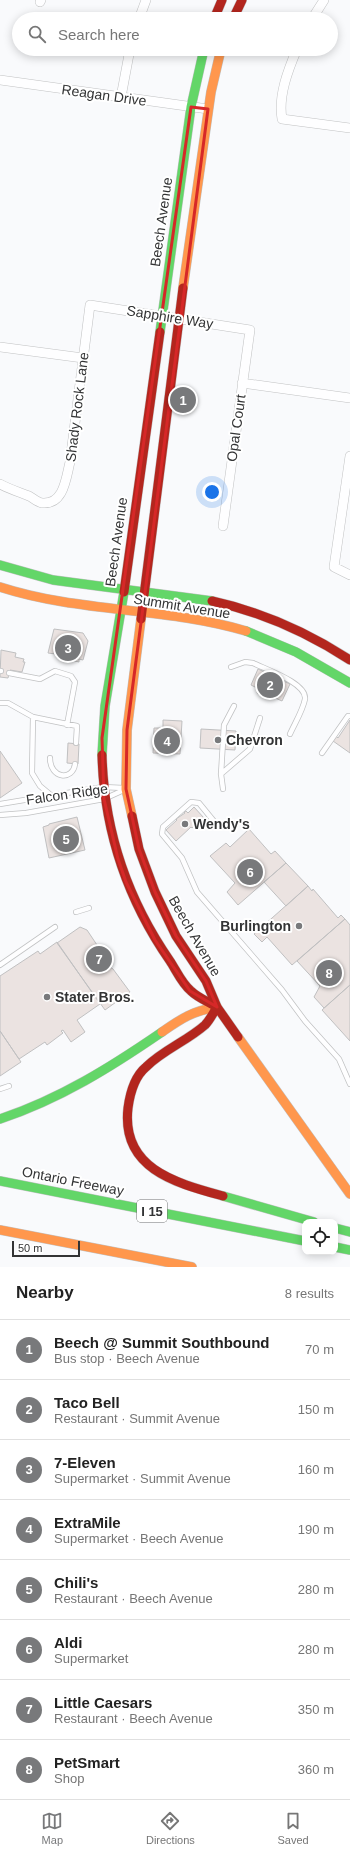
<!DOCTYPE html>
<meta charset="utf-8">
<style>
:root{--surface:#fff;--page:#f6f6f6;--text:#222;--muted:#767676;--line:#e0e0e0;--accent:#78797b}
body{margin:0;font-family:Helvetica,sans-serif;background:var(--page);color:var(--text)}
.controls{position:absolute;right:12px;bottom:12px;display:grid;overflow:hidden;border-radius:8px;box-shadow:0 2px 10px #0003}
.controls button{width:36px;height:36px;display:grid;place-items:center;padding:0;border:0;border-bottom:1px solid var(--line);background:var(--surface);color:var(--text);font:20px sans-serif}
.scale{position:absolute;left:12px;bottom:10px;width:68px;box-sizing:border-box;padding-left:4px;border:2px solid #333435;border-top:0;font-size:11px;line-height:14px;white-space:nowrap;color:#333435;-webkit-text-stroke:3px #fff;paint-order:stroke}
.you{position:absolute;left:212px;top:492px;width:14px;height:14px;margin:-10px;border:3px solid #fff;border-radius:50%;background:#1a73e8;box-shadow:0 0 0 6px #1a73e833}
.badge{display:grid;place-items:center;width:26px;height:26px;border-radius:50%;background:var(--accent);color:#fff;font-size:13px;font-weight:700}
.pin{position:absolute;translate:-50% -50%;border:2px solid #fff;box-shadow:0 1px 4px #0006}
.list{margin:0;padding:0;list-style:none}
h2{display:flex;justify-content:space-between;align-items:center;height:52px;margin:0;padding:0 16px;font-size:17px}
h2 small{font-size:13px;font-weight:400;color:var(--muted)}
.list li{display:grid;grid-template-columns:26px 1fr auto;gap:12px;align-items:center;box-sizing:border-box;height:60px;padding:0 16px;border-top:1px solid var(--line)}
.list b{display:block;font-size:15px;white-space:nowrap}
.list p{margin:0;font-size:13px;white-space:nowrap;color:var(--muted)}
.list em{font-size:13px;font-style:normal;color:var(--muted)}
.icon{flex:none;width:22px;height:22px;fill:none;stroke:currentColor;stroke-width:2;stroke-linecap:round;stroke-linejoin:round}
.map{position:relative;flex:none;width:350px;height:1267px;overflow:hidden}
.search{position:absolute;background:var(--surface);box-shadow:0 2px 10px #0003;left:12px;right:12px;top:12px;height:44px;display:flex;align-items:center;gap:10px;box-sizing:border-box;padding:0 14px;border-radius:22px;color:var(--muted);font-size:15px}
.sheet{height:532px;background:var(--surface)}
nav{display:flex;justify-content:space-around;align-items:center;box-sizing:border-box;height:56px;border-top:1px solid var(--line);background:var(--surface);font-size:11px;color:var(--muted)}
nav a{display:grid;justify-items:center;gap:2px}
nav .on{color:var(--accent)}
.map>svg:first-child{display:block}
</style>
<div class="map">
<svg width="350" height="1267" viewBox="0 0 350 1267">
<rect width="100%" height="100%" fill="#f9fafc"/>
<path fill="#ebe3e1" stroke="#c0c0c1" d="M54 629 83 633 88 641 83 660 79 659V662L62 658 63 655 48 653Z
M1 650 16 653 15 657 24 659 23 662H25L22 672 10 670 8 678 0 677Z
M258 669 290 684 282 701 264 693 263 696 257 693 259 689 251 685Z
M163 720 182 721 180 754 153 753 154 728H163Z
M350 720V753L333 741 336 736 338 738Z
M201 729 236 731 235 750 200 748Z
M68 743 79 744 78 764 67 763Z
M0 751 22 783 0 798Z
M194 807 204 818 192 828 191 827 176 841 166 830 177 820 176 819 185 813 184 812 186 811 188 813Z
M77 817 85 850 49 858 43 827 49 825V824Z
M249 829 271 854 275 851 286 863 238 905 227 892 235 883 210 856 226 843 230 847Z
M286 863 308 886 286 906 264 882Z
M308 886 312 891 313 889 338 918 341 915 345 919 292 965 267 937 262 942 254 934Z
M345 919 350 925V985L324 1008 314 997 320 986 297 961Z
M80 927 87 930 97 945 94 947 104 963 113 969 130 992 105 1010 57 943Z
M57 942 100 1004 77 1020 85 1032 71 1042 63 1030 61 1031 63 1033 47 1045 45 1042 19 1059 0 1031V976L38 951 40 954Z
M350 985V1041L322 1010Z
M0 1031 21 1062 0 1076Z"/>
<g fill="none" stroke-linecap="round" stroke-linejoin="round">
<g stroke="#c1c2c3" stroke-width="6">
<path id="lane" d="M231 667 245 662 253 663C265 669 307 683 305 699 303 710 295 723 290 734
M0 671H1
M9 673 40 679 55 671 71 676 75 682 67 725
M0 703H8L33 717 77 726 76 743
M33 717 32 773 40 786 52 796
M322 753 348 716H350
M50 758C50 779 73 781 75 764
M221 774 250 749 260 718
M223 789 221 774 224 725 234 706
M0 804 103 787 124 788
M0 815 26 813 104 799 126 789
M217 825 199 803 191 802 163 827 162 834 182 858 197 892 282 990 305 1021 339 1059 350 1084
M76 912 89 908
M0 965 55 927
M0 1089 9 1086"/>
</g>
<g stroke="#c1c2c3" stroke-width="10">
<path id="street" d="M40 2 41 0
M139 19 146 0
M312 19 324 0
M297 49C288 70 278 96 282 119L350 128
M0 80 208 109
M121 97 130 49
M0 347 83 358
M242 383 350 398
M350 456 334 567 350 575
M0 484C9 489 19 492 29 496 33 498 37 502 42 503 64 505 66 478 70 462L90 305 250 330 223 526"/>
</g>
<g stroke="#c1c2c3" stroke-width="10">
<path id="fast" d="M160 332 191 107 204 49
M0 565 53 580 212 601
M246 631 296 652 350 683
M102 755 105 706 124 592
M0 1119C60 1099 111 1067 162 1032
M0 1181 305 1241
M223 1196 314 1222
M335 1228 350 1232
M335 1247 350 1250"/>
</g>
<g stroke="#c1c2c3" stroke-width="10">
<path id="slow" d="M183 288 211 92 221 49
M0 587C80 613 166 607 246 631
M132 816 126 789 127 730 141 619
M162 1032C182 1018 193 1011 217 1007
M238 1037 350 1194
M0 1230 192 1267"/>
</g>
<g stroke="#c1c2c3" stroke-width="10">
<path id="jam" d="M214 19 222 0
M233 19 242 0
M124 592 160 332
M212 601C262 612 307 632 350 660
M141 619 183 288
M102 755C104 831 127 899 170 961 176 970 182 984 191 991 198 998 209 1002 217 1007
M132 816 139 849 155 892 176 936 206 981 217 1007 238 1037
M217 1007C213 1013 210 1020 205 1025 187 1041 163 1050 146 1067 134 1077 130 1093 128 1108 121 1169 176 1183 223 1196"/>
</g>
<use href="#lane" stroke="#fefeff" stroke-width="4.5"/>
<use href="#street" stroke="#fefeff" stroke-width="9"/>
<use href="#fast" stroke="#63d668" stroke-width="9"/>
<use href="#slow" stroke="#ff974d" stroke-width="9"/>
<use href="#jam" stroke="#b3261e" stroke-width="9"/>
</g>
<path fill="none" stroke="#d62828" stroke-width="3" stroke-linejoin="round" d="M191 107 208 109 127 730 126 789 139 849 155 892 176 936 206 981 217 1007 190 991 155 940 126 882 118 859 104 799 102 738Z"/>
<g fill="#78797b" stroke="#fff" stroke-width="1.5">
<circle cx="218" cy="740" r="4"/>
<circle cx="185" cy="824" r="4"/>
<circle cx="299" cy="926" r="4"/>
<circle cx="47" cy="997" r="4"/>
</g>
<g text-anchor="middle" stroke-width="4" stroke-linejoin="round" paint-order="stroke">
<rect fill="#fff" stroke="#707172" stroke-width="1" x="137" y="1200" width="30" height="22" rx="3"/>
<g font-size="13" font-weight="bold" fill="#333435">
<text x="152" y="1216">I 15</text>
</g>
<g font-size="14" fill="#333435" stroke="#fff">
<text transform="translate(104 95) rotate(8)" y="5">Reagan Drive</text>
<text transform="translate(161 222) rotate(-82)" y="5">Beech Avenue</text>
<text transform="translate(170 317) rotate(9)" y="5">Sapphire Way</text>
<text transform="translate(77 407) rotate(-83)" y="5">Shady Rock Lane</text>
<text transform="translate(236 428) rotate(-82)" y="5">Opal Court</text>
<text transform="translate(116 542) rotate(-82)" y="5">Beech Avenue</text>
<text transform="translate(182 606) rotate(9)" y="5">Summit Avenue</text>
<text transform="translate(67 794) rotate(-8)" y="5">Falcon Ridge</text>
<text transform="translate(195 936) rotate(60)" y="5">Beech Avenue</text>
<text transform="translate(73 1181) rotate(11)" y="5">Ontario Freeway</text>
</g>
<g font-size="14" font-weight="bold" fill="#333435" stroke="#fff" text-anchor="start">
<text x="226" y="745">Chevron</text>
<text x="193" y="829">Wendy's</text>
<text x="291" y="931" text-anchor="end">Burlington</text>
<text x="55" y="1002">Stater Bros.</text>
</g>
</g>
</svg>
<div class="controls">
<button><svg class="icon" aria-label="locate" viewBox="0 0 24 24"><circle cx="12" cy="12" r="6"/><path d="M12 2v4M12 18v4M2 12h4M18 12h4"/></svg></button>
</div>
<div class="scale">50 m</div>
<div class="you"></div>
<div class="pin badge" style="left:183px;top:400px">1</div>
<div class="pin badge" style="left:270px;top:685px">2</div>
<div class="pin badge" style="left:68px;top:648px">3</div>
<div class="pin badge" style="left:167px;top:741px">4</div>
<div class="pin badge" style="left:66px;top:839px">5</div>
<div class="pin badge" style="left:250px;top:872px">6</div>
<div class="pin badge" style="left:99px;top:959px">7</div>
<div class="pin badge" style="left:329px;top:973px">8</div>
<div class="search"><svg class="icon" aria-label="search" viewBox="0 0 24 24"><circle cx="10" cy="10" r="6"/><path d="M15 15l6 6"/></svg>Search here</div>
</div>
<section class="sheet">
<h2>Nearby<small>8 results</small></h2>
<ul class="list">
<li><span class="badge">1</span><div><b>Beech @ Summit Southbound</b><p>Bus stop · Beech Avenue</p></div><em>70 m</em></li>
<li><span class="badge">2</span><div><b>Taco Bell</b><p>Restaurant · Summit Avenue</p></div><em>150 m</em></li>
<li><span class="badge">3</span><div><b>7-Eleven</b><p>Supermarket · Summit Avenue</p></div><em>160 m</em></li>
<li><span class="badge">4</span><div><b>ExtraMile</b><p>Supermarket · Beech Avenue</p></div><em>190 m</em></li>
<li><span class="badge">5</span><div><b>Chili's</b><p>Restaurant · Beech Avenue</p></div><em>280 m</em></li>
<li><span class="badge">6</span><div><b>Aldi</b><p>Supermarket</p></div><em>280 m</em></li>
<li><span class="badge">7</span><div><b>Little Caesars</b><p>Restaurant · Beech Avenue</p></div><em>350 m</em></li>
<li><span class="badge">8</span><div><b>PetSmart</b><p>Shop</p></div><em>360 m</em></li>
</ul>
</section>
<nav>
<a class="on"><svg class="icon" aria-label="map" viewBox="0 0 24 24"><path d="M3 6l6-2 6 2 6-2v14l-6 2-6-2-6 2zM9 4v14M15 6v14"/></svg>Map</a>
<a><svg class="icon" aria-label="directions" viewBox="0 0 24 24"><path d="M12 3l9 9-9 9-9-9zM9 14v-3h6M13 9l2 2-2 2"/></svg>Directions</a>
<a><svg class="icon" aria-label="saved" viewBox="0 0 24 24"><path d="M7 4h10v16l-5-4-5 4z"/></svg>Saved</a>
</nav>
